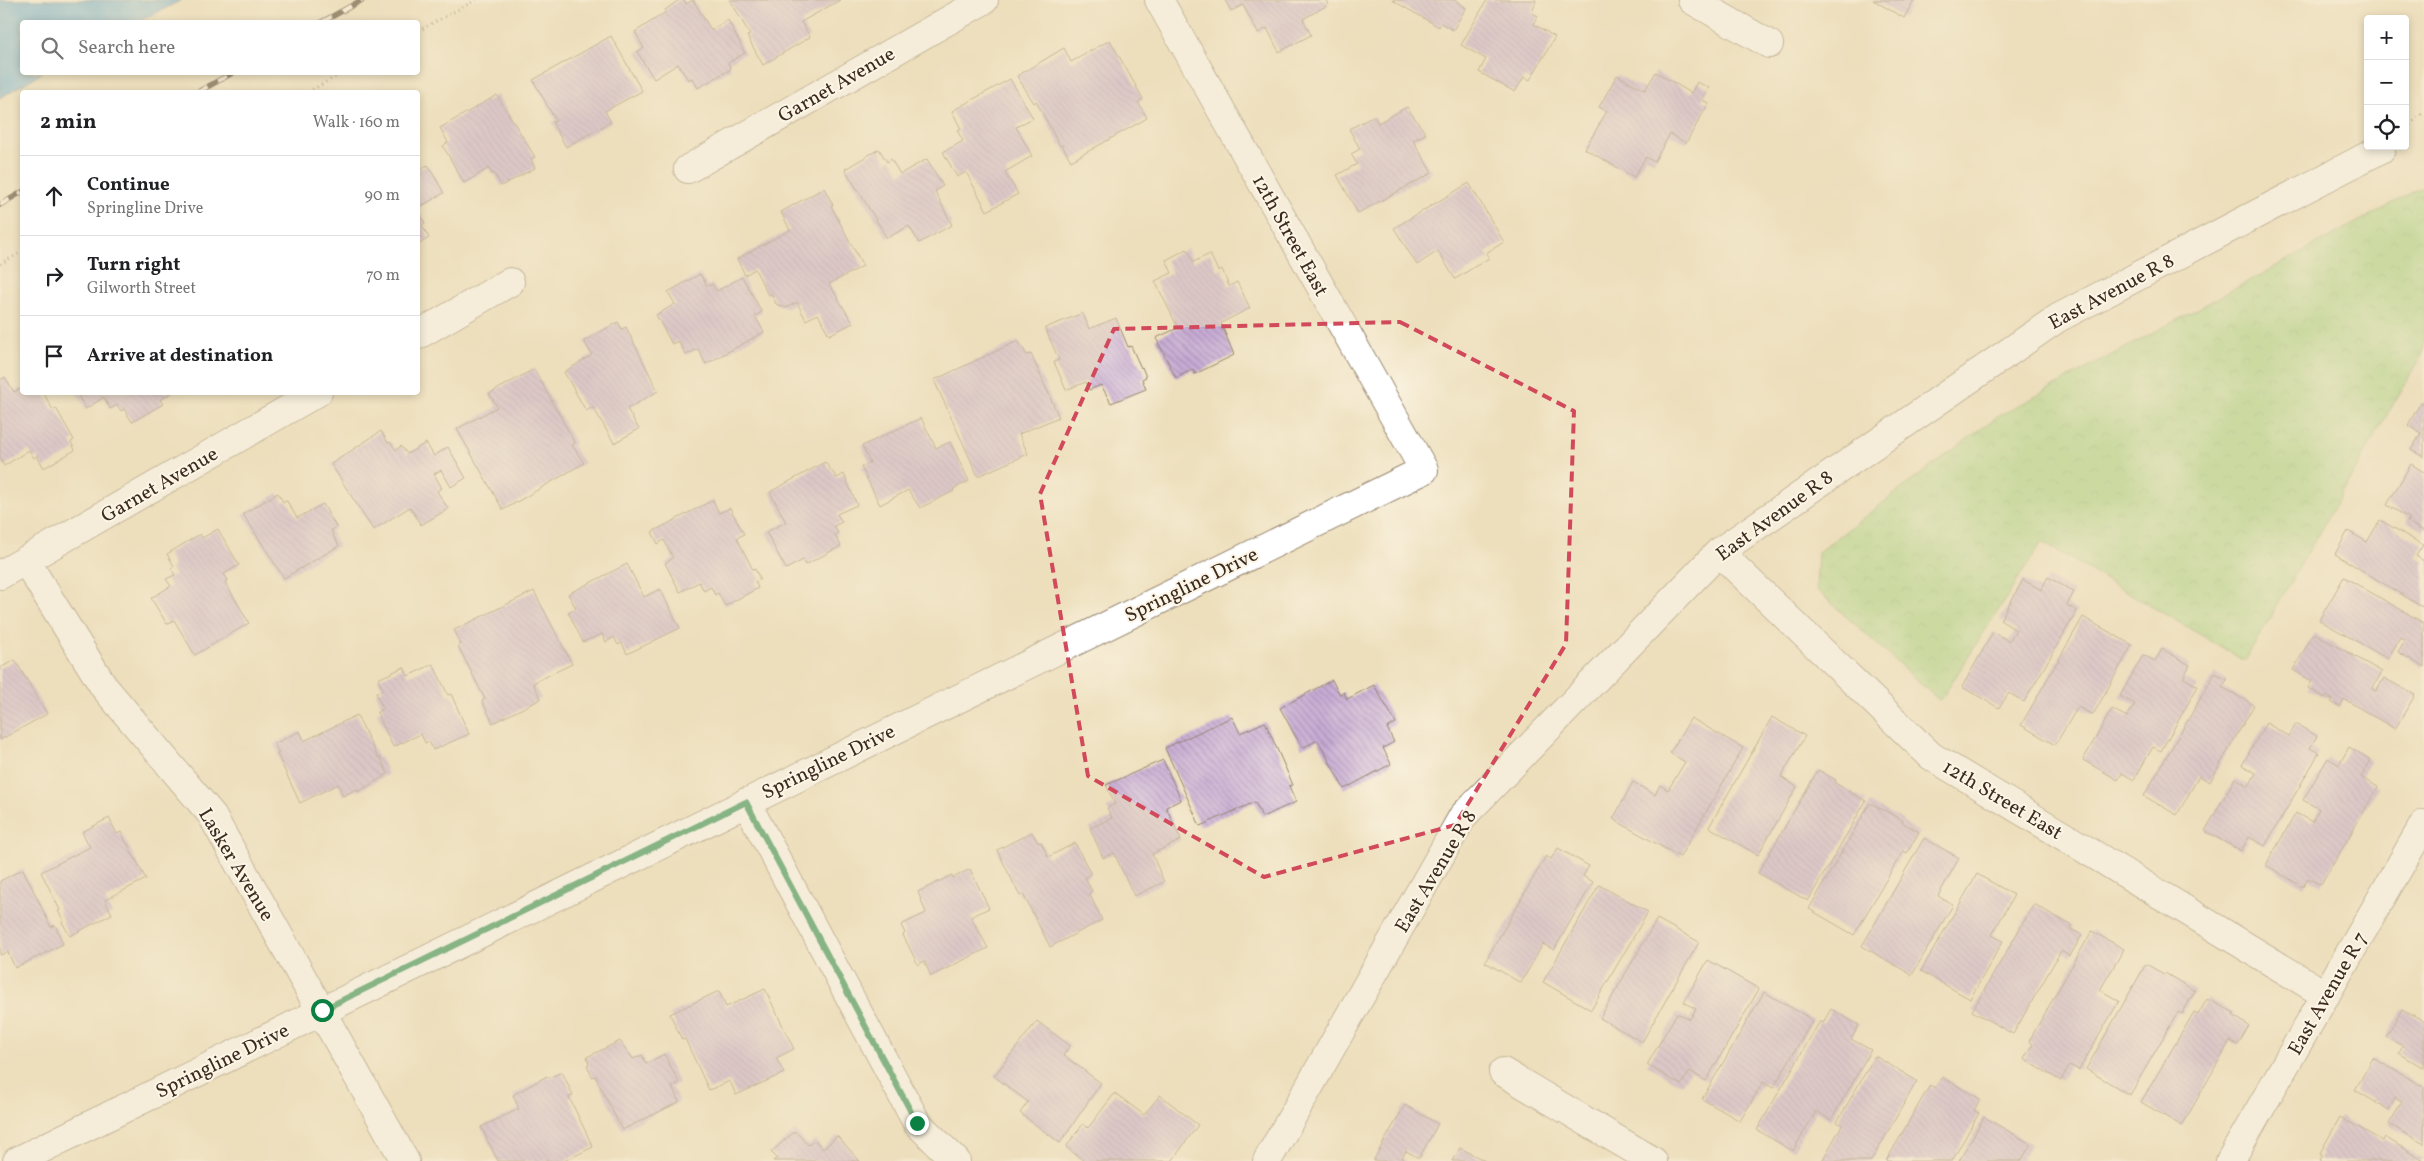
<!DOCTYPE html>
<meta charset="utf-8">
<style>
:root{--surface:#fff;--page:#f6f6f6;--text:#202124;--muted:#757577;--line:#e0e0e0}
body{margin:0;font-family:Vollkorn,serif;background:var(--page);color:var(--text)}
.controls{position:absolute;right:15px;top:15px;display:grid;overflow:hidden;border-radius:5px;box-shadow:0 2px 8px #0003}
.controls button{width:45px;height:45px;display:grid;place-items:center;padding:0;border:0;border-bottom:1px solid var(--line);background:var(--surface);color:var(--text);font:25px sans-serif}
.stop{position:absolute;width:15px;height:15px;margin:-11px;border:4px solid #0b8043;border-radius:50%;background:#fff}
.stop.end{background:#0b8043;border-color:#fff;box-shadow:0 1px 5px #0008}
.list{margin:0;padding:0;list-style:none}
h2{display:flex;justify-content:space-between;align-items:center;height:65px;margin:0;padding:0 20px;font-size:21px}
h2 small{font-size:16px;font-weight:400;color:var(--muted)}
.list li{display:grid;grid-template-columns:32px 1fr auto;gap:15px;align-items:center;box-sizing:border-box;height:80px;padding:0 20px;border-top:1px solid var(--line)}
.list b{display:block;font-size:19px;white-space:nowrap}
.list p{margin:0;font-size:16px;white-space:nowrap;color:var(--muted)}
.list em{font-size:16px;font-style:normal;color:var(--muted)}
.icon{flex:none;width:28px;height:28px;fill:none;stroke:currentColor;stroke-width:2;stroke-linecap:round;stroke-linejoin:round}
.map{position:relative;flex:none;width:2424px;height:1161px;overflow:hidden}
.search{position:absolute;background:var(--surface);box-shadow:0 2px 8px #0003;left:20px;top:20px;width:400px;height:55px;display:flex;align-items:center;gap:12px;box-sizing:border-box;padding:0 18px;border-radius:5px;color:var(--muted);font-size:19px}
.panel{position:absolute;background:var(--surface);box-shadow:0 2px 8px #0003;left:20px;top:90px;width:400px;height:305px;border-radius:5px}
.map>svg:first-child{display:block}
</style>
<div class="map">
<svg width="2424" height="1161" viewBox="0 0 2424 1161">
<defs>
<pattern id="park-crowns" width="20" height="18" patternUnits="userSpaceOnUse" patternTransform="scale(1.25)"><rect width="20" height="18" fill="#a5d584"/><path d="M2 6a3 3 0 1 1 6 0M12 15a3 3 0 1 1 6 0" fill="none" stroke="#8fb772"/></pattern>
<pattern id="building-back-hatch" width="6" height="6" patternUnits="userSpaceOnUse" patternTransform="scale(1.25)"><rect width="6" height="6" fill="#c8acd6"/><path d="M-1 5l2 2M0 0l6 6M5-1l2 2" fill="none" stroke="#a48cad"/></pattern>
</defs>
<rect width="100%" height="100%" fill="#fcf5e5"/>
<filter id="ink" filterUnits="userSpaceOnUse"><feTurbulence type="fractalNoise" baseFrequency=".02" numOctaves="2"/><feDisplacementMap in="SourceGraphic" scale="10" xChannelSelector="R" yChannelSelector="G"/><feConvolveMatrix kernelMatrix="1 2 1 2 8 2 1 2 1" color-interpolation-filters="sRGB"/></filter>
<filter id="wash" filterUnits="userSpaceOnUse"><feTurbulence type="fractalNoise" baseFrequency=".0096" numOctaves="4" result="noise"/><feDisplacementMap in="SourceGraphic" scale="20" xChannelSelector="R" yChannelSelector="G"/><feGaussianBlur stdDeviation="1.12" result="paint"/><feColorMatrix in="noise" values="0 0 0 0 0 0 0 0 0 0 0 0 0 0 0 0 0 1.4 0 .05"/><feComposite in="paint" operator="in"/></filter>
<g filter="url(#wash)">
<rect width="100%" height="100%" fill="#eddfbc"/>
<path fill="url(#park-crowns)" stroke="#708051" d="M2424 186V351L2245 661 2042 542 1940 701 1816 589 1818 552 1994 419Z"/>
<path fill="#5eaad7" stroke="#4c6a7a" d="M0 0H182L138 22H22V72L42 73 0 98Z"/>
<g id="blocks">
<path fill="url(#building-back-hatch)" d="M679 0H684L686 4 693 0 711 30 728 20 745 53 728 63 731 69 698 88 692 78 688 80 678 64 654 79 637 52 644 48 635 32 666 12 665 10Z
M730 0H840L801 22 810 37 763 65 747 36 750 35Z
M1225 0H1326L1328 5 1303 19 1311 35 1279 52 1267 28 1258 33 1243 5 1231 11Z
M1392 0H1455L1466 8 1453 30 1441 23 1439 27Z
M1487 0H1536L1532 13 1538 16 1534 24 1555 37 1530 80 1524 77 1515 92 1479 72 1486 59 1461 45Z
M1873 0H1914L1904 18Z
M611 36 642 91 605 111 611 122 566 147 552 122 556 121 533 80Z
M1110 40 1143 99 1138 102 1147 118 1071 161 1062 145 1060 146 1036 101 1034 103 1017 76 1064 48 1071 62Z
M1656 72 1691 93 1697 82 1709 88 1702 100 1709 103 1686 143 1670 134 1654 162 1646 157 1634 177 1585 149 1607 111 1599 107 1617 75 1645 90Z
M1010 79 1033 118 1016 127 1032 156 1005 172 1018 194 987 211 966 172 957 177 943 152 963 141 957 130 961 129 952 111Z
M497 95 535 157 531 159 535 168 501 186 494 173 492 174 489 168 464 183 443 146 448 142 440 128Z
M1407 107 1426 134 1413 140 1432 173 1358 213 1337 175 1357 164 1351 154 1360 149 1349 129 1374 116 1378 123Z
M879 149 887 162 891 159 900 174 927 159 943 186 935 191 952 225 919 243 909 226 887 238 845 169Z
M418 163 421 169 428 165 444 193 418 208Z
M1469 183 1504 242 1486 253 1489 258 1455 279 1438 251 1417 265 1394 228Z
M824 188 833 205 831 206 863 266 829 284 853 323 829 335 818 314 806 320 797 302 786 308 776 304 771 293 768 295 755 269 745 275 737 259 790 230 781 212Z
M418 209 425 223 422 225 429 238 418 245Z
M1187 249 1193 262 1210 254 1218 271 1222 269 1229 286 1237 282 1250 308 1221 323 1234 355 1195 374 1193 369 1176 378 1156 338 1178 328 1155 281 1172 273 1166 260Z
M700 274 707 286 712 284 717 291 742 277 762 312 755 316 764 332 706 364 698 349 686 355 678 341 672 344 656 315 675 304 668 292Z
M1083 313 1089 329 1116 318 1128 347 1131 346 1141 368 1142 367 1146 377 1142 379 1146 389 1111 403 1101 385 1089 390 1086 382 1066 390 1054 362 1059 360 1045 328Z
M618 322 622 329 626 327 658 391 627 409 639 429 614 443 593 407 586 411 564 372 592 355 584 341Z
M1018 341 1027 355 1031 354 1059 417 1019 434 1028 454 978 476 934 380Z
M534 369 575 443 572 445 584 463 503 510 457 429 497 407 489 394Z
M5 377 14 392 22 388V392H43L53 410 56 408 74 440 71 442 75 450 44 468 37 456 34 458 29 450 4 466 0 459V380Z
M76 392H173L160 400 163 404 132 422 124 409 121 411 117 405 110 409 104 397 86 409Z
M2421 402 2424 404V457L2411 450 2421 433 2408 425Z
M921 418 936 448 950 442 969 481 953 489 954 491 920 508 908 490 880 505 861 467 870 463 862 446Z
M381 431 388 443 390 442 396 450 401 446 407 454 426 443 434 456 448 447 466 478 451 487 441 470 434 474 442 488 437 491 448 509 421 525 410 507 373 530 331 464Z
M825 462 837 478 844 474 857 505 837 514 842 522 834 526 838 533 835 535 841 546 805 565 803 560 786 569 766 532 786 522 770 492Z
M2411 464 2424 472V531L2407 522 2409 518 2387 505Z
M278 493 283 502 287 501 297 518 323 504 336 527 331 531 339 546 284 578 243 514Z
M713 500 719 513 730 508 744 534 737 538 753 570 755 569 760 579 755 582 758 588 725 606 718 593 715 595 711 587 704 591 699 582 680 592 665 563 673 558 664 540 658 544 652 532Z
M2380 520 2423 545 2416 556 2424 561V608L2335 554 2348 531 2367 542Z
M218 529 239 565 224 574 228 580 225 582 249 623 195 655 174 620 167 624 151 598 171 586 166 579 175 575 171 568 174 566 167 554 200 534 202 538Z
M627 564 644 597 660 589 680 628 627 654 622 643 618 645 614 637 606 642 602 634 583 642 568 612 576 608 568 594Z
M2048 577 2074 592 2067 605 2077 611 2024 702 2009 693 1999 708 1962 687 1993 632 2009 641 2016 630 2000 620 2023 580 2041 590Z
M2344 577 2424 623V667L2398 652 2405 640 2400 637 2388 659 2319 620Z
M534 591 572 664 533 683 541 699 493 723 482 701 485 699 458 646 461 644 454 630Z
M2083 617 2132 645 2093 715 2078 707 2055 745 2021 725Z
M2314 633 2382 672 2372 689 2376 691 2384 678 2415 695 2395 729 2344 699 2340 707 2331 702 2333 700 2326 696 2325 698 2308 688 2312 681 2293 670Z
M2162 649 2190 665 2183 678 2198 686 2161 751 2153 747 2134 780 2122 773 2118 780 2083 760 2112 709 2127 717 2135 704 2120 696 2143 655 2155 661Z
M15 660 47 714 0 740V668Z
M433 664 448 695 451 694 469 734 433 750 429 741 425 743 421 734 393 747 377 712 383 709 376 693 383 690 378 679 404 667 408 676Z
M2215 673 2227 680 2222 687 2254 705 2210 782 2199 776 2177 815 2144 796Z
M1332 680 1340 695 1344 692 1347 699 1374 685 1396 723 1387 728 1394 742 1383 748 1391 764 1344 789 1318 740 1302 748 1280 708Z
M357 715 378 758 380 757 388 774 358 792 357 789 343 796 338 784 300 803 277 754 279 753 274 744 300 731 304 741Z
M1232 717 1240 733 1265 722 1293 785 1289 786 1296 802 1262 817 1255 802 1200 826 1165 748Z
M1772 717 1805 736 1781 777 1797 787 1758 855 1709 827Z
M1691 718 1743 748 1680 857 1613 819 1633 782 1655 795 1660 785 1668 790 1685 762 1670 753Z
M2266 723 2289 736 2296 724 2317 736 2310 748 2319 753 2265 846 2249 837 2241 851 2205 831 2235 778 2249 786 2256 773 2242 765Z
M2349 747 2371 760 2361 777 2378 787 2321 885 2308 878 2303 887 2266 865 2296 813 2312 822 2319 809 2303 800 2328 758 2339 765Z
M1163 760 1181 800 1166 807 1181 840 1152 854 1164 882 1134 896 1114 853 1103 858 1090 828 1112 818 1107 808 1115 804 1106 785Z
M1818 770 1836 780 1835 783 1866 801 1808 901 1758 873Z
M1870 803 1903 820 1902 822 1919 832 1907 853 1903 851 1854 935 1809 909Z
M109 818 117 834 121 832 146 879 105 900 112 914 70 936 62 922 64 921 58 911 60 910 41 872 90 847 82 832Z
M1032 832 1038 843 1041 842 1048 857 1075 843 1091 874 1085 878 1092 891 1089 893 1102 920 1050 947 1023 894 1020 896 997 850Z
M1924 838 1959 858 1938 896 1953 905 1912 975 1862 946Z
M1558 848 1589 866 1583 876 1593 882 1554 950 1543 944 1521 983 1485 962 1546 856 1551 859Z
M23 869 51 927 55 925 63 944 15 968 8 952 0 955V881Z
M970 869 989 908 971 917 988 948 931 976 924 961 918 965 903 935 905 933 901 925 926 913 918 892 952 875 953 878Z
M1977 874 2014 895 1992 935 2003 941 1970 999 1921 971Z
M1599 885 1648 912 1591 1010 1543 982Z
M2034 904 2072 926 2071 929 2082 935 2070 956 2061 951 2013 1034 1972 1011Z
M1657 919 1699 942 1642 1042 1600 1018Z
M2092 931 2124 949 2100 990 2119 1001 2079 1070 2069 1065 2061 1081 2024 1059 2033 1044 2029 1041Z
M1708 960 1759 989 1706 1081 1690 1071 1681 1085 1647 1065 1677 1013 1690 1019 1696 1009 1684 1002Z
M2146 964 2164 974 2165 973 2195 991 2182 1014 2178 1012 2130 1095 2086 1069Z
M765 989 794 1049 776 1058 784 1073 736 1095 730 1081 709 1090 685 1039 682 1040 670 1014 719 991 726 1007Z
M1764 992 1813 1020 1773 1088 1763 1082 1740 1121 1702 1099Z
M2207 999 2235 1013 2233 1015 2249 1026 2238 1045 2230 1041 2182 1126 2141 1102 2194 1012 2198 1015Z
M1831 1009 1859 1025 1851 1039 1871 1050 1831 1120 1816 1111 1793 1151 1757 1130 1820 1021 1823 1023Z
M2402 1009 2424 1021V1068L2399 1053 2403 1046 2386 1037Z
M1037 1021 1070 1046 1063 1055 1101 1083 1060 1143 1020 1113 1028 1102 994 1076Z
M620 1041 633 1059 642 1055 646 1064 664 1054 679 1083 672 1087 679 1102 622 1130 595 1076 592 1077 587 1065 589 1064 587 1057Z
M1875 1056 1917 1081 1871 1161H1822L1842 1125 1837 1122Z
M2373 1058 2424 1087V1144L2389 1124 2402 1102 2395 1098 2389 1110 2355 1090Z
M562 1072 573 1095 569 1097 593 1147 564 1161H498L481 1127 519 1109 513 1095 547 1076 548 1078Z
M1942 1077 1980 1099 1974 1111 1979 1113 1952 1161H1886L1930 1085 1935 1088Z
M1115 1093 1144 1115 1160 1095 1198 1125 1172 1161H1084L1066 1147 1083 1124 1088 1128Z
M1405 1105 1438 1124 1419 1158 1406 1151 1402 1158 1407 1161H1373Z
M1984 1117 2031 1144 2021 1161H1959Z
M2340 1117 2383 1141 2385 1137 2424 1161H2321L2319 1160 2322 1154 2320 1153Z
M795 1131 808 1145 815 1140 823 1149 837 1136 860 1161H773L777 1158 771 1152Z
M1460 1148 1472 1154 1485 1161H1452Z"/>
</g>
</g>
<g filter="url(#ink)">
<use href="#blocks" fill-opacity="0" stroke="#94846d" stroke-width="1"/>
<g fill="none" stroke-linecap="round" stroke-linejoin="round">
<g stroke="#94846d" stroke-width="30">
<path id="street" d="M1692 0 1769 44
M688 169 984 0
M418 335 510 282
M1719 552 1931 756 2326 995
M26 561 104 687 211 814 405 1161
M0 575 318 392
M746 802 917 1123 956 1161
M1503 1072 1653 1161
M17 1161 1424 470 1159 0
M1267 1161 1463 816 1719 552 2058 318 2381 149
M2230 1161 2424 824"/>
</g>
<path stroke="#94846d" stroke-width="3" stroke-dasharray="1 4" stroke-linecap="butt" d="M418 31 476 0
M308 92 344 72
M2406 128 2424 112
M0 264 22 252"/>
<use href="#street" stroke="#fff" stroke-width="28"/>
<g stroke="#3b2a1e" stroke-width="5.5">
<path id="rail" d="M322 22 362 0
M198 92 234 72
M0 205 22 192"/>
</g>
<use href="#rail" stroke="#fcf5e5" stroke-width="4" stroke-dasharray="11" stroke-linecap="butt"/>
</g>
</g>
<g fill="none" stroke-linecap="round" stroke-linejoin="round" filter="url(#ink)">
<path stroke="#0b8043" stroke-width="6" d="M322 1010 746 802 917 1123"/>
</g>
<path d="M0 0H2424V1161H0ZM1400 322 1574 411 1566 644 1455 825 1264 877 1088 776 1040 494 1114 329Z" fill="#eddfbc" fill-opacity=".55" fill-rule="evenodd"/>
<path fill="none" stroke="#d1495b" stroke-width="4" stroke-dasharray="10 6" stroke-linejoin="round" d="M1400 322 1574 411 1566 644 1455 825 1264 877 1088 776 1040 494 1114 329Z"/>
<g text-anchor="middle" stroke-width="4" stroke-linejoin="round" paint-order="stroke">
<g font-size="20" fill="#3b2a1e" stroke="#fcf5e5">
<text transform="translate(836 84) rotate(-30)" y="7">Garnet Avenue</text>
<text transform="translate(1291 235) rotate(61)" y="7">12th Street East</text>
<text transform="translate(2111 291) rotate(-28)" y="7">East Avenue R 8</text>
<text transform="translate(159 484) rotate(-30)" y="7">Garnet Avenue</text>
<text transform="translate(1774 515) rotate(-36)" y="7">East Avenue R 8</text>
<text transform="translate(1191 584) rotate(-26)" y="7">Springline Drive</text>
<text transform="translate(828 761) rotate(-26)" y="7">Springline Drive</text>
<text transform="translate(2003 799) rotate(31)" y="7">12th Street East</text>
<text transform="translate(237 864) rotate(59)" y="7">Lasker Avenue</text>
<text transform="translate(1435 871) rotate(-59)" y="7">East Avenue R 8</text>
<text transform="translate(2327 993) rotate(-60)" y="7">East Avenue R 7</text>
<text transform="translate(222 1060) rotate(-26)" y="7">Springline Drive</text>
</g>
</g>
</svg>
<div class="controls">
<button>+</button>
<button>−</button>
<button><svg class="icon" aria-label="locate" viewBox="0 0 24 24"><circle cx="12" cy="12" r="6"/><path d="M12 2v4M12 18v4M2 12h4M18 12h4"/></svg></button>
</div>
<div class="stop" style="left:322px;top:1010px"></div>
<div class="stop end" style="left:917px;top:1123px"></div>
<div class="search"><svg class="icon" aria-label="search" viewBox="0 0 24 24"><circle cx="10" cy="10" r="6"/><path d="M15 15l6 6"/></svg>Search here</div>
<section class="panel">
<h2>2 min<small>Walk · 160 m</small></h2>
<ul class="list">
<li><svg class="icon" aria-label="ahead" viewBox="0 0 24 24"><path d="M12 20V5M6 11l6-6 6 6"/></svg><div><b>Continue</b><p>Springline Drive</p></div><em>90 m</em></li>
<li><svg class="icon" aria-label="right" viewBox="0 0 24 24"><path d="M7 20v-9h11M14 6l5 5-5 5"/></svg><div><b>Turn right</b><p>Gilworth Street</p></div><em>70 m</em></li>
<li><svg class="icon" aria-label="arrive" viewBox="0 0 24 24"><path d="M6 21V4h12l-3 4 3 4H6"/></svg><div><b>Arrive at destination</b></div></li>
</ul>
</section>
</div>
